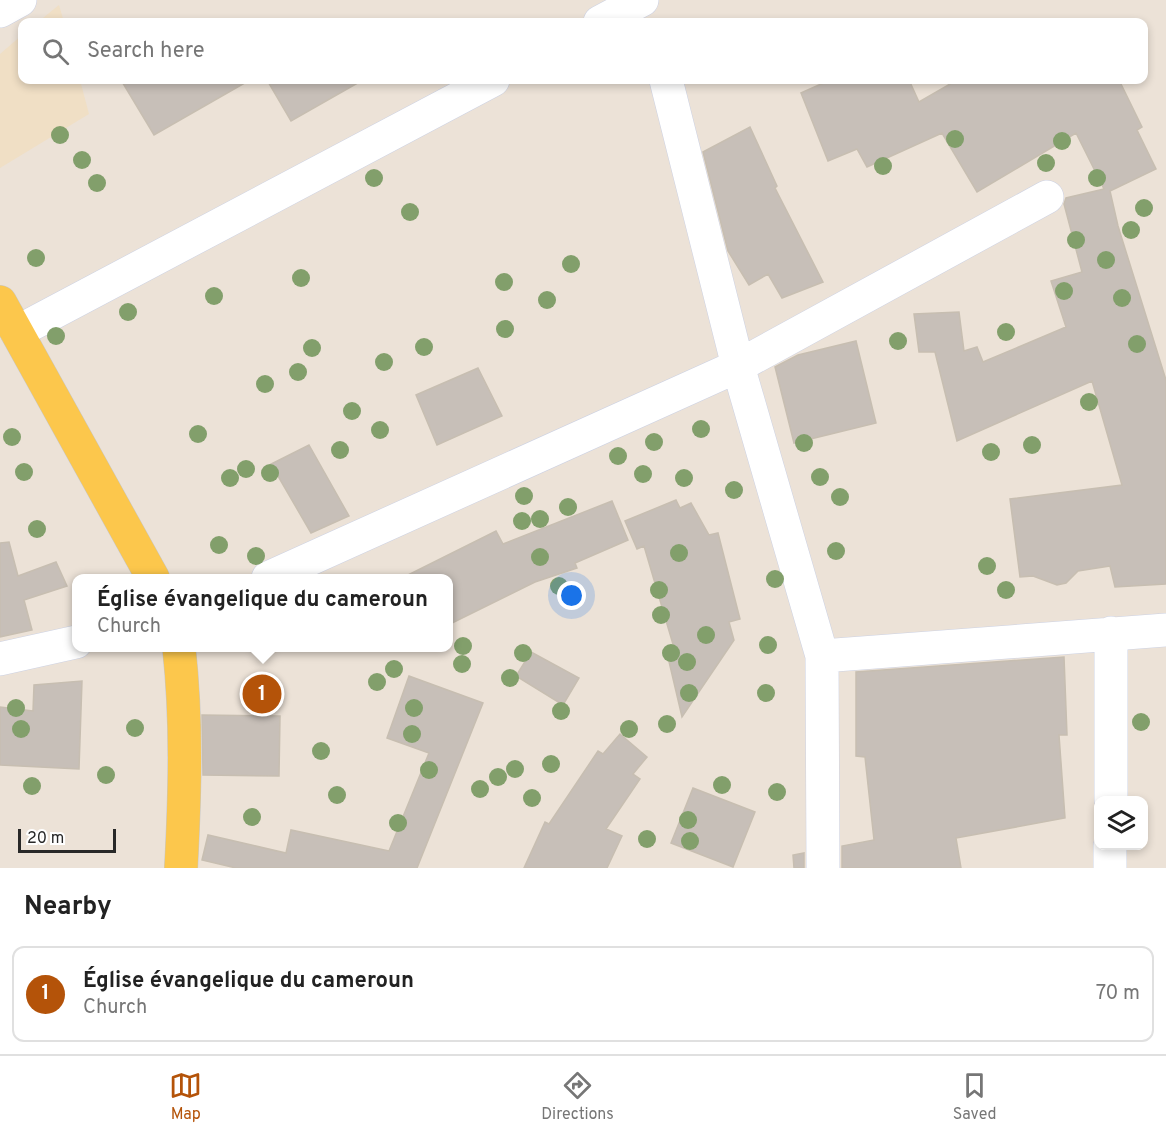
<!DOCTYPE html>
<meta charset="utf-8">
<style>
:root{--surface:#fff;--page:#f6f6f6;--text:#222;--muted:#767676;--line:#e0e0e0;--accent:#b45309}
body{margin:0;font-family:Overpass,sans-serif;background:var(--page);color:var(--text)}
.controls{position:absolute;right:18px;bottom:18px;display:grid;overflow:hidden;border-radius:12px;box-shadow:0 3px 9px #0003}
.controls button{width:54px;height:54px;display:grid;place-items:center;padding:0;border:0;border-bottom:2px solid var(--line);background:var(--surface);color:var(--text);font:30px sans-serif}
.scale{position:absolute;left:18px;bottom:15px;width:98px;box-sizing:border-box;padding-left:6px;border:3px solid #282828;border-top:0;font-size:16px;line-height:21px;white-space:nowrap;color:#282828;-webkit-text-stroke:4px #fff;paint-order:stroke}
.you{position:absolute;left:572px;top:596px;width:21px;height:21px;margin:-15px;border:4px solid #fff;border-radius:50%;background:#1a73e8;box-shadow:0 0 0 9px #1a73e833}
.badge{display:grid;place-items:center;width:39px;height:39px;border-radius:50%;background:var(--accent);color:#fff;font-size:20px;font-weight:700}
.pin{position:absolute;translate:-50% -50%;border:3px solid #fff;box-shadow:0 2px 6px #0006}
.popup{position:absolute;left:72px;top:574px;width:381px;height:78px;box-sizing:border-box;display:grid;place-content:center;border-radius:12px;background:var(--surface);filter:drop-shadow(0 2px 4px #0005);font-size:20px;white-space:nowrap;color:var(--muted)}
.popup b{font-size:22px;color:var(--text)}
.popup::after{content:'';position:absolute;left:50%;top:100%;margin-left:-12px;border:12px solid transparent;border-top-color:var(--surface)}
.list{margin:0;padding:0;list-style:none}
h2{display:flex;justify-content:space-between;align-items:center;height:78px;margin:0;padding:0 24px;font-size:26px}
h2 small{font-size:20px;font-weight:400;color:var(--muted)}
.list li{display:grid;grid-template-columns:39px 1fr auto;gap:18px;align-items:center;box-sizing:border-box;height:96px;margin:0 12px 12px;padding:0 12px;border:2px solid var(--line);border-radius:12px}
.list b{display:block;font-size:22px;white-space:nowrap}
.list p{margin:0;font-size:20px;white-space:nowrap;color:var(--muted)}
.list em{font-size:20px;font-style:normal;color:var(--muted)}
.icon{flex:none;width:33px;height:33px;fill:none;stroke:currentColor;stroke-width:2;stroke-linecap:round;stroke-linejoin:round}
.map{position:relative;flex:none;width:1166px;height:868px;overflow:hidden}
.search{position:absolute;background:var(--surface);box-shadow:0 3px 9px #0003;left:18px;right:18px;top:18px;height:66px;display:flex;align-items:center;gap:15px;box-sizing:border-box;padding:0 21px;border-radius:12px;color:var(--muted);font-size:22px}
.sheet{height:186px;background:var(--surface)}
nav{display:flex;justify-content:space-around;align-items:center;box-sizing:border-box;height:84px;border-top:2px solid var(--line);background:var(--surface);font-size:16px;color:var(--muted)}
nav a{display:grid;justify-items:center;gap:3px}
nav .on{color:var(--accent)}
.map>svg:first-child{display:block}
</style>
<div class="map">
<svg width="1166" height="868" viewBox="0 0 1166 868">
<rect width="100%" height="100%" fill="#ece2d7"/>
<path fill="#f0dfc5" d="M59 5 64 22H38Z
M22 35V80H80L89 114 0 168V54Z"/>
<path fill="#c7bfb8" stroke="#c7beb1" stroke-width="1.5" d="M121 80H250L154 135Z
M267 80H363L291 121Z
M830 80H909L919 102 957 80H1119L1142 127 1137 130 1156 169 1110 191 1118 226 1166 380V584L1115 587 1110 566 1078 571 1066 583 1057 585 1033 576 1020 577 1010 499 1122 485 1092 381 957 441 935 352H919L914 314 959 312 964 351 977 347 983 362 1066 327 1051 281 1082 272 1064 204 1066 198 1104 189 1076 133 977 192 942 133 867 167 857 149 828 161 801 93Z
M750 127 777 186 775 188 823 282 782 298 768 274 749 285 728 251 703 152Z
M856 341 876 423 794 443 775 367 798 355Z
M478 368 502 416 437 445 416 395Z
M309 445 349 516 311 533 271 464Z
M676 500 680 508 691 503 709 535 718 533 740 619 729 622 734 640 682 717 667 653 675 651 644 546 637 549 625 521Z
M612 501 628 540 575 563 577 568 535 582 448 625V579H400L496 531 503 544Z
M9 542 18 576 56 562 67 586 24 600 32 630 0 637V543Z
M531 652 579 678 563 705 516 676Z
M1064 657 1067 735H1059L1065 818 956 838 961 868H842V846L874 840 865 757 856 756V672Z
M409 676 483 703 417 868H236L202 860 208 835 286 853 291 830 389 851 429 753 387 738Z
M82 681 79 769 0 765V707L33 711 34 685Z
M202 715 280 716 279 776 203 775Z
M620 734 647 757 633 774 640 779 606 829 622 836 607 868H524L545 822 549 824 598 751 603 754Z
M693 788 755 812 733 867 671 843Z
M804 853V868H794L793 855Z"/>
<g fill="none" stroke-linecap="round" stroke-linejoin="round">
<g stroke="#cdd2e3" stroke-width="34">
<path id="minor" d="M0 11 20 0
M600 22 642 0
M666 80 738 366 822 656 823 868
M17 332 493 80
M268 578 738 366 1047 197
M822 656 1166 630
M0 659 76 642
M1111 800V633
M1110 868V846"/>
</g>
<g stroke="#c7c7c7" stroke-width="34">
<path id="major" d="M0 302 153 578
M179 648C187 721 185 794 181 868"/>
</g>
<use href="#minor" stroke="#fff" stroke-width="33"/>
<use href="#major" stroke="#fcc74c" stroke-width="33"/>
</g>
<g fill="#829f6b">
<circle cx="60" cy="135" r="9"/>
<circle cx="955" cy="139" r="9"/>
<circle cx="1062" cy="141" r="9"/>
<circle cx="82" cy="160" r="9"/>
<circle cx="1046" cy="163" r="9"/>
<circle cx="883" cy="166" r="9"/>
<circle cx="374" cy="178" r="9"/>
<circle cx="1097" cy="178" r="9"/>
<circle cx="97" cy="183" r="9"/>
<circle cx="1144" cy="208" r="9"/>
<circle cx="410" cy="212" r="9"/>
<circle cx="1131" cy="230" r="9"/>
<circle cx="1076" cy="240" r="9"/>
<circle cx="36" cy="258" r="9"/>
<circle cx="1106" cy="260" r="9"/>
<circle cx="571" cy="264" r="9"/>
<circle cx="301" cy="278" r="9"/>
<circle cx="504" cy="282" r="9"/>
<circle cx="1064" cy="291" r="9"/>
<circle cx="214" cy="296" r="9"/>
<circle cx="1122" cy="298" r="9"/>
<circle cx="547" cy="300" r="9"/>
<circle cx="128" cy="312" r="9"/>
<circle cx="505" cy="329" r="9"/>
<circle cx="1006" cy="332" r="9"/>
<circle cx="56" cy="336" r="9"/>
<circle cx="898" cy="341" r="9"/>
<circle cx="1137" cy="344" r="9"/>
<circle cx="424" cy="347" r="9"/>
<circle cx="312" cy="348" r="9"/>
<circle cx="384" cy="362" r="9"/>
<circle cx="298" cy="372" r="9"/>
<circle cx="265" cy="384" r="9"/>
<circle cx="1089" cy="402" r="9"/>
<circle cx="352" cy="411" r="9"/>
<circle cx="701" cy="429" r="9"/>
<circle cx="380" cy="430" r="9"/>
<circle cx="198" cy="434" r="9"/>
<circle cx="12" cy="437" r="9"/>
<circle cx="654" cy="442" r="9"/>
<circle cx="804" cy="443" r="9"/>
<circle cx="1032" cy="445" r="9"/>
<circle cx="340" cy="450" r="9"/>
<circle cx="991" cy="452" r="9"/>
<circle cx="618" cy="456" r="9"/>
<circle cx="246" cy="469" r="9"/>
<circle cx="24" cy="472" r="9"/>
<circle cx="270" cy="473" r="9"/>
<circle cx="643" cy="474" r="9"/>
<circle cx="820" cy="477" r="9"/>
<circle cx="230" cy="478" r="9"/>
<circle cx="684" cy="478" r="9"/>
<circle cx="734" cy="490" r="9"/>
<circle cx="524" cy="496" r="9"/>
<circle cx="840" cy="497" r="9"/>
<circle cx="568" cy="507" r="9"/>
<circle cx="540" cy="519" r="9"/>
<circle cx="522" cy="521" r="9"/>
<circle cx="37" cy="529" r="9"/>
<circle cx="219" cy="545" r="9"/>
<circle cx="836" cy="551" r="9"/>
<circle cx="679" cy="553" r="9"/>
<circle cx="256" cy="556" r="9"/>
<circle cx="540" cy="557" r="9"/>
<circle cx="987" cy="566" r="9"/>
<circle cx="775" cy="579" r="9"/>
<circle cx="559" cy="586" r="9"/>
<circle cx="659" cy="590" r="9"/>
<circle cx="1006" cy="590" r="9"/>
<circle cx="661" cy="615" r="9"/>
<circle cx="706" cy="635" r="9"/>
<circle cx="768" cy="645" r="9"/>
<circle cx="463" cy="646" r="9"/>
<circle cx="523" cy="653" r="9"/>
<circle cx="671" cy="653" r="9"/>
<circle cx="687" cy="662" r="9"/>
<circle cx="462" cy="664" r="9"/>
<circle cx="394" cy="669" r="9"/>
<circle cx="510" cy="678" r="9"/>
<circle cx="377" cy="682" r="9"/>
<circle cx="689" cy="693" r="9"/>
<circle cx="766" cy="693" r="9"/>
<circle cx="16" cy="708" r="9"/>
<circle cx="414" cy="708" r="9"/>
<circle cx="561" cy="711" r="9"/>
<circle cx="1141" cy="722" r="9"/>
<circle cx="667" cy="724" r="9"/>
<circle cx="135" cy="728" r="9"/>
<circle cx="21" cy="729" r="9"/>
<circle cx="629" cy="729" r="9"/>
<circle cx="412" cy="734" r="9"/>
<circle cx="321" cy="751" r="9"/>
<circle cx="551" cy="764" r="9"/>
<circle cx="515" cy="769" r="9"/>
<circle cx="429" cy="770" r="9"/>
<circle cx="106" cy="775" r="9"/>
<circle cx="498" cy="777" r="9"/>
<circle cx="722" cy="785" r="9"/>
<circle cx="32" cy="786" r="9"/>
<circle cx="480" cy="789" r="9"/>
<circle cx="777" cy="792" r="9"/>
<circle cx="337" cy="795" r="9"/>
<circle cx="532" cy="798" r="9"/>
<circle cx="252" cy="817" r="9"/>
<circle cx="688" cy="820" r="9"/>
<circle cx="398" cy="823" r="9"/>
<circle cx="647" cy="839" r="9"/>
<circle cx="690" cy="841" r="9"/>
</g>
</svg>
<div class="controls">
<button><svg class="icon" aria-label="layers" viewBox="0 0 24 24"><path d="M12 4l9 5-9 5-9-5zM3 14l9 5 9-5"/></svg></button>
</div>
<div class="scale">20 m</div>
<div class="you"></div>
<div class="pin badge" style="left:262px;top:694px">1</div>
<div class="popup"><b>Église évangelique du cameroun</b>Church</div>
<div class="search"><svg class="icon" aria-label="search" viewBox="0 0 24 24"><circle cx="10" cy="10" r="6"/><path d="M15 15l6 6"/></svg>Search here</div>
</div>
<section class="sheet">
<h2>Nearby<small></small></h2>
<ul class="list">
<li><span class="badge">1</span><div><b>Église évangelique du cameroun</b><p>Church</p></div><em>70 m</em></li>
</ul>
</section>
<nav>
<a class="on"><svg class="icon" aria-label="map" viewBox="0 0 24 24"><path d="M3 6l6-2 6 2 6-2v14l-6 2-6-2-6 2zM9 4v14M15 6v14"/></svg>Map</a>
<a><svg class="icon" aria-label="directions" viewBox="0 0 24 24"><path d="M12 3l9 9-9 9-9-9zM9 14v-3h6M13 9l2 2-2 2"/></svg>Directions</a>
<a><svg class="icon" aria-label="saved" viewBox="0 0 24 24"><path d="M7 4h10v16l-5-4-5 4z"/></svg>Saved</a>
</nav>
